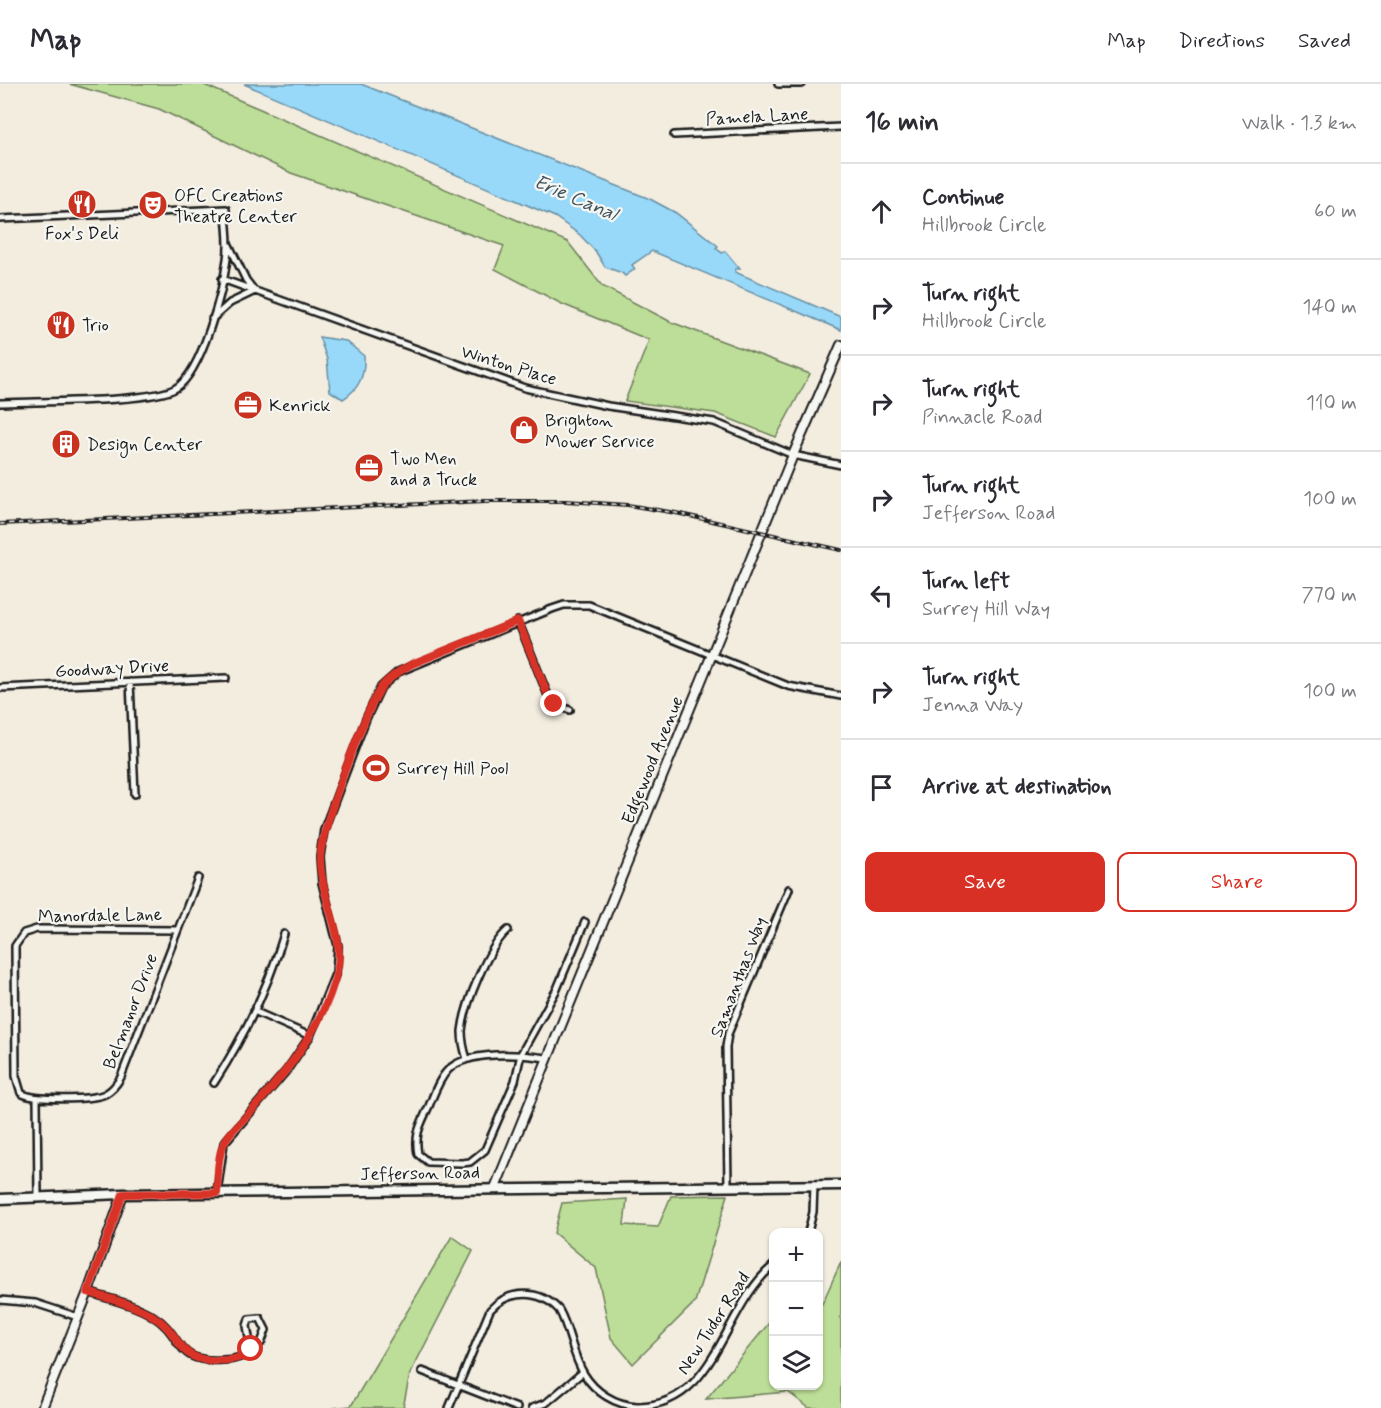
<!DOCTYPE html>
<meta charset="utf-8">
<style>
:root{--surface:#fff;--page:#f2f2f3;--text:#2b2b33;--muted:#7c7c81;--line:#e1e1e2;--accent:#d93025}
body{margin:0;font-family:Mynerve,sans-serif;background:var(--page);color:var(--text)}
.controls{position:absolute;right:18px;bottom:18px;display:grid;overflow:hidden;border-radius:12px;box-shadow:0 2px 4px #0004}
.controls button{width:54px;height:54px;display:grid;place-items:center;padding:0;border:0;border-bottom:2px solid var(--line);background:var(--surface);color:var(--text);font:30px sans-serif}
.stop{position:absolute;width:18px;height:18px;margin:-14px;border:4px solid #d93025;border-radius:50%;background:#fff}
.stop.end{background:#d93025;border-color:#fff;box-shadow:0 2px 6px #0008}
.list{margin:0;padding:0;list-style:none}
h2{display:flex;justify-content:space-between;align-items:center;height:78px;margin:0;padding:0 24px;font-size:26px}
h2 small{font-size:20px;font-weight:400;color:var(--muted)}
.list li{display:grid;grid-template-columns:39px 1fr auto;gap:18px;align-items:center;box-sizing:border-box;height:96px;padding:0 24px;border-top:2px solid var(--line)}
.list b{display:block;font-size:22px;white-space:nowrap}
.list p{margin:0;font-size:20px;white-space:nowrap;color:var(--muted)}
.list em{font-size:20px;font-style:normal;color:var(--muted)}
.actions{display:flex;gap:12px;padding:18px 24px}
.actions a{flex:1;padding:14px 0;border:2px solid var(--accent);border-radius:12px;text-align:center;font-size:21px;color:var(--accent)}
.actions .main{background:var(--accent);color:#fff}
.icon{flex:none;width:33px;height:33px;fill:none;stroke:currentColor;stroke-width:2;stroke-linecap:round;stroke-linejoin:round}
.map{position:relative;flex:none;width:841px;height:1324px;overflow:hidden}
header{display:flex;align-items:center;gap:36px;box-sizing:border-box;height:84px;padding:0 30px;background:var(--surface);border-bottom:2px solid var(--line)}
header strong{font-size:28px}
nav{display:flex;gap:33px;margin-inline-start:auto;font-size:21px}
main{display:flex}
aside{flex:1;background:var(--surface)}
.map>svg:first-child{display:block}
</style>
<header>
<strong>Map</strong>
<nav><a>Map</a><a>Directions</a><a>Saved</a></nav>
</header>
<main>
<div class="map">
<svg width="841" height="1324" viewBox="0 0 841 1324">
<rect width="100%" height="100%" fill="#f3ede0"/>
<filter id="ink" filterUnits="userSpaceOnUse"><feTurbulence type="fractalNoise" baseFrequency=".0167" numOctaves="2"/><feDisplacementMap in="SourceGraphic" scale="12" xChannelSelector="R" yChannelSelector="G"/><feConvolveMatrix kernelMatrix="1 2 1 2 8 2 1 2 1" color-interpolation-filters="sRGB"/></filter>
<g filter="url(#ink)">
<path fill="#bdde98" stroke="#6c7d5a" stroke-width="1.5" d="M69 0H202L568 158 602 202 671 238 810 290 776 353 715 329 625 317 649 256 562 220 495 185 504 162 291 89 159 25Z
M728 1111 695 1218 633 1280 611 1254 596 1184 554 1149 562 1119 627 1115 624 1141 658 1143 671 1112Z
M452 1152 473 1167 410 1290 403 1324H333L351 1322Z
M841 1178V1324H809L788 1308 706 1315 769 1239 773 1237 774 1302H818L819 1221 822 1220Z"/>
<path fill="#98d9fa" stroke="#668da1" stroke-width="1.5" d="M244 0H361L650 115 676 129 718 162 716 164 722 169 725 167 740 185H735V188L841 233V246L652 167 632 181 635 185 625 192 622 189 605 183 596 168 580 151 555 133Z
M319 253 346 257 364 272C365 292 359 305 343 315L330 307 327 275Z"/>
<g fill="none" stroke-linecap="round" stroke-linejoin="round">
<g stroke="#1c1c1c" stroke-width="10">
<path id="street" d="M778 0H802
M674 51 841 43
M0 135 226 125C226 141 230 159 227 175 223 206 202 288 176 304 152 319 35 317 0 319
M229 161 246 196 253 205
M222 195 525 304 608 322 714 338 793 371 841 381
M212 235 230 219 255 207
M518 537 549 614 554 620 570 626
M130 598 135 710
M0 604 226 594
M178 846 37 845 24 849 15 862 16 992 21 1009C33 1017 92 1016 105 1010 113 1006 117 1000 121 993L198 794
M256 928 310 952
M546 974C520 970 468 966 448 986 439 995 434 1010 429 1022 421 1040 414 1050 418 1070L428 1078 462 1079 470 1078 485 1066 515 997 521 970 557 905 585 838
M467 975C464 966 462 956 462 947 465 920 488 863 508 846
M214 999C245 951 268 905 284 850
M37 1014 38 1113
M728 1102 726 963 728 950 789 805
M217 1109 224 1059 287 986 310 952 336 888 338 862 322 799 320 773 324 745 366 635 381 603 398 588 552 525 564 521H589L788 602 841 612
M808 1148 813 1128 814 1101
M88 1208C109 1215 134 1220 153 1232 185 1252 172 1279 222 1276 233 1276 244 1274 251 1265L247 1242 249 1235 260 1234 266 1246 261 1259 251 1265
M0 1216 35 1219 78 1233
M422 1287 517 1324
M449 1324 490 1226C509 1205 540 1205 559 1226 570 1245 572 1271 584 1290 595 1308 615 1321 637 1322 717 1323 722 1223 774 1181
M532 1324 546 1319 583 1288"/>
</g>
<g stroke="#1c1c1c" stroke-width="12">
<path id="secondary" d="M495 1104 793 371 841 261
M42 1324 88 1208 123 1110"/>
</g>
<g stroke="#1c1c1c" stroke-width="13">
<path id="primary" d="M0 1115 123 1110 841 1101"/>
</g>
<use href="#street" stroke="#f6f6f2" stroke-width="5"/>
<use href="#secondary" stroke="#f6f6f2" stroke-width="8"/>
<use href="#primary" stroke="#f6f6f2" stroke-width="8"/>
<g stroke="#1c1c1c" stroke-width="4">
<path id="rail" d="M0 440 485 417H566L628 421 676 429 841 466"/>
</g>
<use href="#rail" stroke="#f6f6f2" stroke-width="1.5" stroke-dasharray="4.5" stroke-linecap="butt"/>
</g>
</g>
<g fill="none" stroke-linecap="round" stroke-linejoin="round" filter="url(#ink)">
<path stroke="#d93025" stroke-width="8" d="M251 1265C245 1273 237 1275 227 1276 172 1280 187 1253 153 1232 134 1220 109 1215 88 1208L123 1110 217 1109C218 1093 217 1074 224 1059 230 1046 247 1033 256 1022 292 981 327 937 338 882 344 850 320 810 320 775 319 750 367 620 383 601 391 592 401 586 412 580L518 537 549 614 554 620"/>
</g>
<defs>
<g id="restaurant-disc" transform="scale(1.5)"><circle r="9.5" fill="#c8321e" stroke="#f6f6f2"/><path d="M-5-6h1v4h1v-4h1v4h1v-4h1v5L-1.5 .5V6h-2V.5L-5-1ZM5-6V6H3V1.5H1.5Q1.5-4 5-6Z" fill="#fff"/></g>
<g id="theatre-disc" transform="scale(1.5)"><circle r="9.5" fill="#c8321e" stroke="#f6f6f2"/><path d="M-5-5.5Q0-4 5-5.5V0Q5 5 0 6Q-5 5-5 0ZM-3.3-2.5H-1v1.5H-3.3ZM1-2.5H3.3v1.5H1ZM-2.8 1Q0 5.5 2.8 1Z" fill="#fff"/></g>
<g id="office-disc" transform="scale(1.5)"><circle r="9.5" fill="#c8321e" stroke="#f6f6f2"/><path d="M-6-3h4V-5.5h4V-3h4V5H-6ZM-1-4.5V-3h2v-1.5ZM-6 0V1H6V0Z" fill="#fff"/></g>
<g id="shop-disc" transform="scale(1.5)"><circle r="9.5" fill="#c8321e" stroke="#f6f6f2"/><path d="M-5-2.5h2.3a2.7 3.5 0 0 1 5.4 0H5L5.5 6h-11ZM-1.5-2.5h3a1.5 2.3 0 0 0-3 0Z" fill="#fff"/></g>
<g id="building-disc" transform="scale(1.5)"><circle r="9.5" fill="#c8321e" stroke="#f6f6f2"/><path d="M-4-6H4V6H1V3H-1V6H-4ZM-2.5-4.3h1.7v1.8h-1.7ZM.8-4.3h1.7v1.8H.8ZM-2.5-1h1.7V.8h-1.7ZM.8-1h1.7V.8H.8Z" fill="#fff"/></g>
<g id="stadium-disc" transform="scale(1.5)"><circle r="9.5" fill="#c8321e" stroke="#f6f6f2"/><path d="M0-5a6.5 5 0 1 0 0 10a6.5 5 0 1 0 0-10ZM-3.5-1.8h7v3.6h-7Z" fill="#fff"/></g>
</defs>
<g fill-rule="evenodd">
<use href="#restaurant-disc" x="82" y="120"/>
<use href="#theatre-disc" x="153" y="121"/>
<use href="#restaurant-disc" x="61" y="241"/>
<use href="#office-disc" x="248" y="321"/>
<use href="#shop-disc" x="524" y="346"/>
<use href="#building-disc" x="66" y="360"/>
<use href="#office-disc" x="369" y="384"/>
<use href="#stadium-disc" x="376" y="684"/>
</g>
<g text-anchor="middle" stroke-width="4.5" stroke-linejoin="round" paint-order="stroke">
<g font-size="18" fill="#1c1c1c" stroke="#f6f6f2">
<text transform="translate(757 32) rotate(-3)" y="6">Pamela Lane</text>
<text transform="translate(509 281) rotate(17)" y="6">Winton Place</text>
<text transform="translate(112 584) rotate(-3)" y="6">Goodway Drive</text>
<text transform="translate(652 676) rotate(-68)" y="6">Edgewood Avenue</text>
<text transform="translate(100 831) rotate(-1)" y="6">Manordale Lane</text>
<text transform="translate(738 893) rotate(-69)" y="6">Samanthas Way</text>
<text transform="translate(130 927) rotate(-69)" y="6">Belmanor Drive</text>
<text transform="translate(420 1089) rotate(-1)" y="6">Jefferson Road</text>
<text transform="translate(713 1239) rotate(-57)" y="6">New Tudor Road</text>
</g>
<g font-size="18" fill="#1c1c1c" stroke="#f6f6f2" text-anchor="start">
<text x="174" y="117">OFC Creations<tspan x="174" dy="21">Theatre Center</tspan></text>
<text x="82" y="155" text-anchor="middle">Fox's Deli</text>
<text x="82" y="247">Trio</text>
<text x="269" y="327">Kenrick</text>
<text x="545" y="342">Brighton<tspan x="545" dy="21">Mower Service</tspan></text>
<text x="87" y="366">Design Center</text>
<text x="390" y="380">Two Men<tspan x="390" dy="21">and a Truck</tspan></text>
<text x="397" y="690">Surrey Hill Pool</text>
</g>
<g font-size="20" font-style="italic" fill="#41555f" stroke="#f6f6f2">
<text transform="translate(576 113) rotate(23)" y="7">Erie Canal</text>
</g>
</g>
</svg>
<div class="controls">
<button>+</button>
<button>−</button>
<button><svg class="icon" aria-label="layers" viewBox="0 0 24 24"><path d="M12 4l9 5-9 5-9-5zM3 14l9 5 9-5"/></svg></button>
</div>
<div class="stop" style="left:251px;top:1265px"></div>
<div class="stop end" style="left:554px;top:620px"></div>
</div>
<aside>
<h2>16 min<small>Walk · 1.3 km</small></h2>
<ul class="list">
<li><svg class="icon" aria-label="ahead" viewBox="0 0 24 24"><path d="M12 20V5M6 11l6-6 6 6"/></svg><div><b>Continue</b><p>Hillbrook Circle</p></div><em>60 m</em></li>
<li><svg class="icon" aria-label="right" viewBox="0 0 24 24"><path d="M7 20v-9h11M14 6l5 5-5 5"/></svg><div><b>Turn right</b><p>Hillbrook Circle</p></div><em>140 m</em></li>
<li><svg class="icon" aria-label="right" viewBox="0 0 24 24"><path d="M7 20v-9h11M14 6l5 5-5 5"/></svg><div><b>Turn right</b><p>Pinnacle Road</p></div><em>110 m</em></li>
<li><svg class="icon" aria-label="right" viewBox="0 0 24 24"><path d="M7 20v-9h11M14 6l5 5-5 5"/></svg><div><b>Turn right</b><p>Jefferson Road</p></div><em>100 m</em></li>
<li><svg class="icon" aria-label="left" viewBox="0 0 24 24"><path d="M17 20v-9H6M10 6l-5 5 5 5"/></svg><div><b>Turn left</b><p>Surrey Hill Way</p></div><em>770 m</em></li>
<li><svg class="icon" aria-label="right" viewBox="0 0 24 24"><path d="M7 20v-9h11M14 6l5 5-5 5"/></svg><div><b>Turn right</b><p>Jenna Way</p></div><em>100 m</em></li>
<li><svg class="icon" aria-label="arrive" viewBox="0 0 24 24"><path d="M6 21V4h12l-3 4 3 4H6"/></svg><div><b>Arrive at destination</b></div></li>
</ul>
<div class="actions"><a class="main">Save</a><a>Share</a></div>
</aside>
</main>
